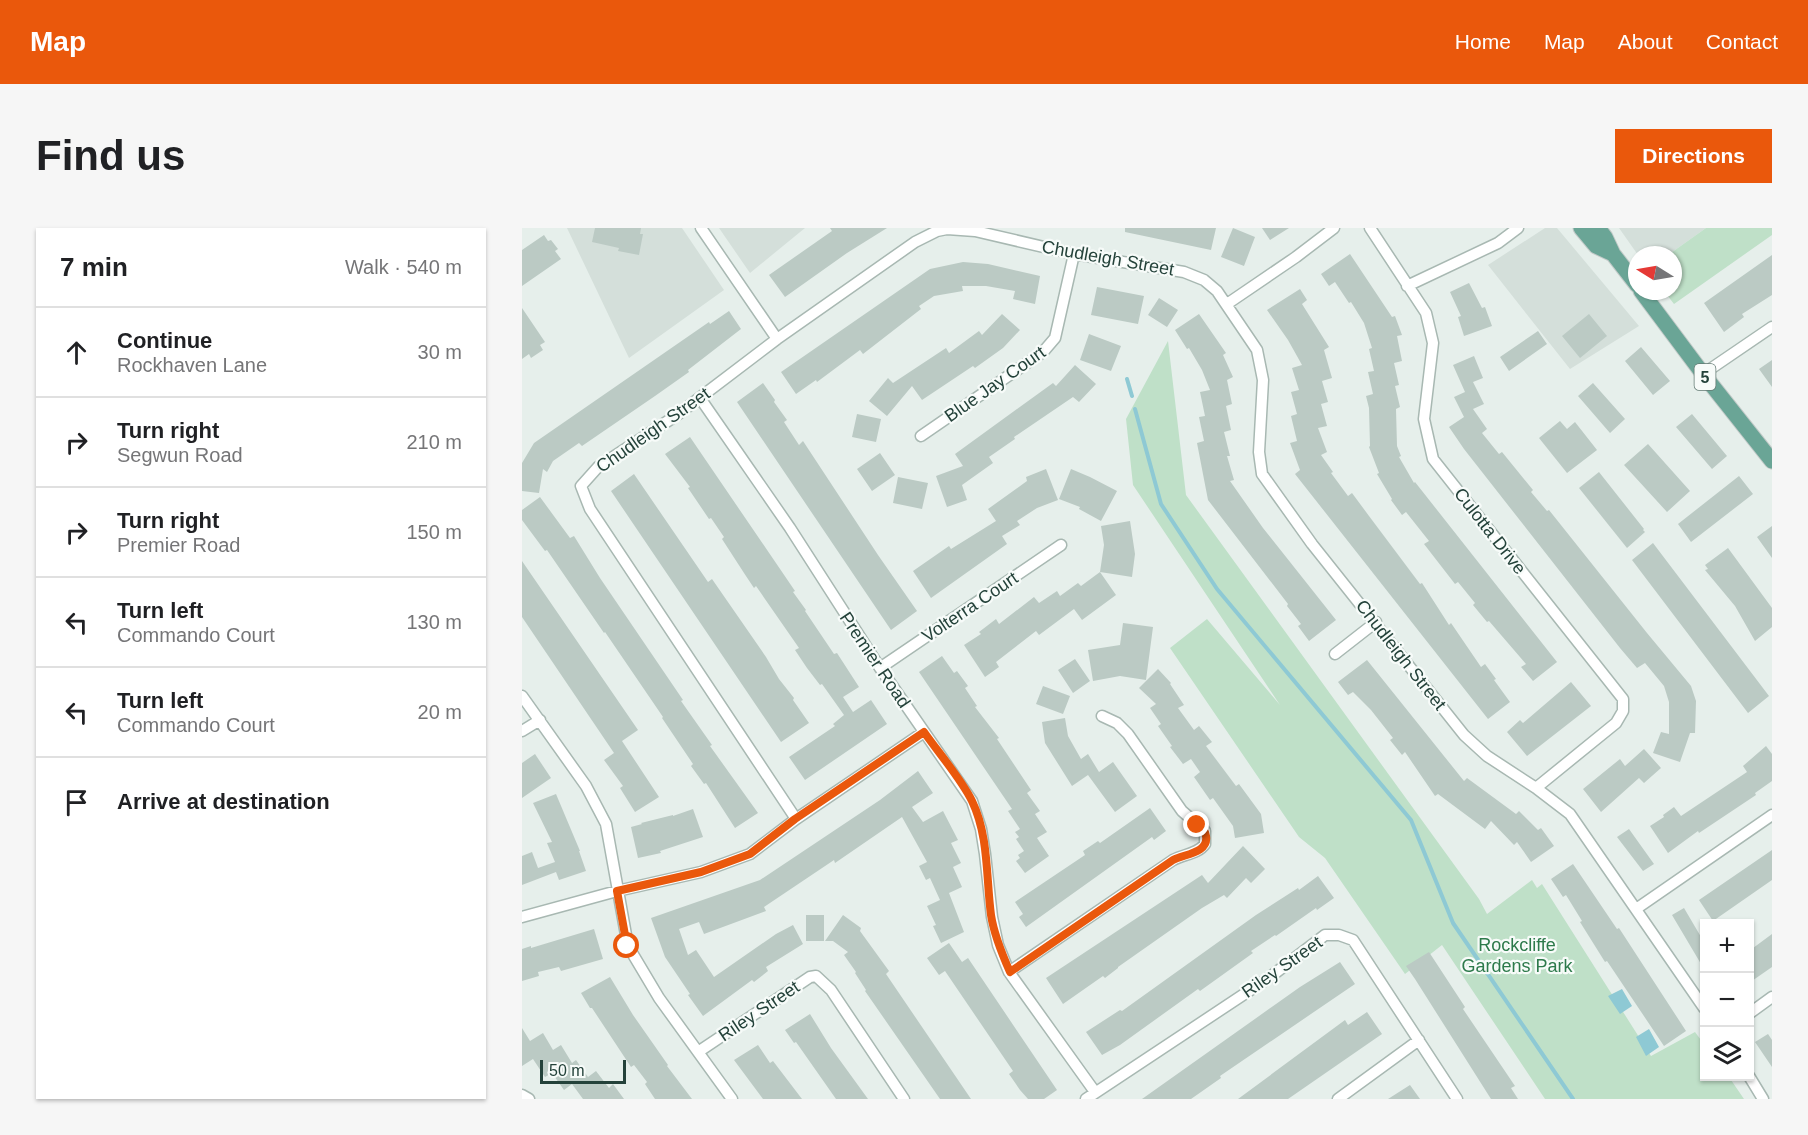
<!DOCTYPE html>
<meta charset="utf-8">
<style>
:root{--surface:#fff;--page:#f6f6f6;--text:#202124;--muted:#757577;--line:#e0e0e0;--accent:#ea580c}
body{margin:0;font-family:Arial,sans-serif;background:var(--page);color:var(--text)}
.controls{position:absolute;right:18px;bottom:18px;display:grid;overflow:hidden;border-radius:0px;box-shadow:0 2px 4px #0004}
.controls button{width:54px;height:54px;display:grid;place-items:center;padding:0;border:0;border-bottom:2px solid var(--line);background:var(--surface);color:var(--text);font:30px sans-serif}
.compass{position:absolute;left:1106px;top:18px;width:54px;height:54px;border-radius:50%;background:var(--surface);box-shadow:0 2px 4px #0004;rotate:281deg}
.scale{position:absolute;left:18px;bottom:15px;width:86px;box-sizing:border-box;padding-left:6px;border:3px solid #24423a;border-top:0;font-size:16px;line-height:21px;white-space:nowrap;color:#24423a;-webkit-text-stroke:4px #f7fbf9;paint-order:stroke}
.stop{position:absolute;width:18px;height:18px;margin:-14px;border:4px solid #ea580c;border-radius:50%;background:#fff}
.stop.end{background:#ea580c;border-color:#fff;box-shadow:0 2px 6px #0008}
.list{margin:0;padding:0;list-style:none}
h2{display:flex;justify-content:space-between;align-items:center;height:78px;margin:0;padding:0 24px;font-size:26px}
h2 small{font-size:20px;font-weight:400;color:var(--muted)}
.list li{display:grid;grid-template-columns:39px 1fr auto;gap:18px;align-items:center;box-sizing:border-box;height:90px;padding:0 24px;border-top:2px solid var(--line)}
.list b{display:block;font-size:22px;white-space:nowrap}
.list p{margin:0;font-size:20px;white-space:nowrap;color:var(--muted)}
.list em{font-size:20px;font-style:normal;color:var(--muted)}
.icon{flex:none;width:33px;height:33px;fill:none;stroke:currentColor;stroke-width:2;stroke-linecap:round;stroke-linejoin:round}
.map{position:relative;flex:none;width:1250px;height:871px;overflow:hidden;border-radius:0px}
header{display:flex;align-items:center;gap:36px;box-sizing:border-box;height:84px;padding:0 30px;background:var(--accent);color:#fff}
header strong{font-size:28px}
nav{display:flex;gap:33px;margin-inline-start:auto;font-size:21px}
.intro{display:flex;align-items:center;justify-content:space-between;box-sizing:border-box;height:144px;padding:0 36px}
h1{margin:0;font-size:42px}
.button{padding:15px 27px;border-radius:0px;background:var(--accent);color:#fff;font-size:21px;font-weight:700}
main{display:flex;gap:36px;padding:0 36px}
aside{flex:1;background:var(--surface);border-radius:0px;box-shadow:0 2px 4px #0004}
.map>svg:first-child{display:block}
</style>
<header>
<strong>Map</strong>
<nav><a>Home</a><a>Map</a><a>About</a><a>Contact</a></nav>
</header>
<div class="intro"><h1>Find us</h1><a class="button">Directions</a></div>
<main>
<aside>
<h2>7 min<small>Walk · 540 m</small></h2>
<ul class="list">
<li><svg class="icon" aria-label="ahead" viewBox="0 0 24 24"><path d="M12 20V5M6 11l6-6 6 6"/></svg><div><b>Continue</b><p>Rockhaven Lane</p></div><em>30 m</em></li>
<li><svg class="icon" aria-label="right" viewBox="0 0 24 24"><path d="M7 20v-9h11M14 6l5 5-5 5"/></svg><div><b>Turn right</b><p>Segwun Road</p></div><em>210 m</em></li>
<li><svg class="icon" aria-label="right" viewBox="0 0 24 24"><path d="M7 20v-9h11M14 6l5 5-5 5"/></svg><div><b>Turn right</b><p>Premier Road</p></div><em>150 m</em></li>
<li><svg class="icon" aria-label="left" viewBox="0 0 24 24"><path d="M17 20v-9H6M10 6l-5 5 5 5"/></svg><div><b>Turn left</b><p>Commando Court</p></div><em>130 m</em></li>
<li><svg class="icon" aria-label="left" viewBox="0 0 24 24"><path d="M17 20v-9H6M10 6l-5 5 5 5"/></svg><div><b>Turn left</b><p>Commando Court</p></div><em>20 m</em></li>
<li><svg class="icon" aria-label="arrive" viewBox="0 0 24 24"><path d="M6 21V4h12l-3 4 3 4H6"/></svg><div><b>Arrive at destination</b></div></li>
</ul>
</aside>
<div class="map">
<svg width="1250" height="871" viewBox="0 0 1250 871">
<rect width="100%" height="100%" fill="#e6efeb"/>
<path fill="#d4dfda" d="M45 0H160L202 62 107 130Z
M197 0H283L228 45Z
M1023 0H1035L1117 98 1048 141 966 37Z
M1097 0H1184L1146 27H1116Z"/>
<path fill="#bfe0c8" d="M1184 0H1250V7L1152 76 1142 63H1151V27H1146Z
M646 113 664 267 957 671 965 686 1010 652 1015 660 1020 656 1129 828 1173 804 1182 816V848L1207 849 1222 871H1023L920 717 883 746 803 630 777 609 648 420 685 391 758 477 611 257 604 191Z"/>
<path fill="#8ec9d4" d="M1100 761 1110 778 1098 786 1086 768Z
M1127 801 1137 819 1124 828 1114 809Z"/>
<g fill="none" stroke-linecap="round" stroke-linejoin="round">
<path stroke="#8ec9d4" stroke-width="4" d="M605 151 610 168
M613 181 639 276 695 361 889 592 931 695 1051 871"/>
</g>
<path fill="#bbcac4" d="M73 0H119L118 6H121L117 27 96 23 97 20 70 14Z
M308 0H365L325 25 263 69 247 47 310 3Z
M603 0H694L689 22 603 4Z
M711 0 733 9 722 38 699 29Z
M740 0H767L748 12Z
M22 7 26 13 29 12 36 21 33 23 39 31 0 58V22Z
M828 26 870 89 873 88 880 107 875 108 880 133 872 135 877 157 873 158 878 179 874 181 875 218 879 228 877 229 892 255 893 254 1035 434 1011 453 999 439 1004 436 967 393 965 394 951 377 953 375 936 354 933 356 902 316 907 313 884 284 880 287 869 272 870 271 855 246 857 245 847 219 848 218 847 180 844 168 851 166 846 144 852 143 847 121 850 120 842 95 829 74 827 75 813 54 807 58 799 46Z
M1250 27V67L1220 86 1222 89 1202 104 1182 75Z
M441 34 466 36 518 48 513 76 491 71 493 63 464 58H440L441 63 412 68 397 78 399 81 341 126 338 122 295 154 294 152 274 166 259 144 408 41Z
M947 55 960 80 963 79 970 98 942 108 936 89 939 88 928 64Z
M575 59 622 68 616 96 569 87Z
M778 61 785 72 780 76 807 119 802 122 810 150 800 153 806 174 799 176 805 198 796 200 805 224 799 227 811 244 809 245 826 268 830 265 847 288 898 356 900 355 927 397 929 395 959 439 963 436 974 451 972 452 988 474 966 491 773 246 778 242 768 215 775 213 769 188 775 186 769 164 777 162 770 140 780 137 766 112 745 82Z
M637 70 656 82 645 99 626 87Z
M0 80 23 114 18 117 21 122 9 130 7 126 0 131Z
M207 83 219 101 166 142 167 144 133 168 60 218 57 215 31 233 25 244 21 241 17 265 0 263V235L12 215 187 94 188 96Z
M480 86 498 102 481 120 453 140 451 138 400 172 390 158 365 188 347 173 366 150 371 155 424 120 427 125 457 103 460 107Z
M677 86 704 125 701 127 711 149 705 152 710 176 704 178 709 202 702 204 708 228H705L712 252 708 253 741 300 814 392 787 413 776 398 779 396 765 378 766 376 686 272 675 215 682 213 677 189 683 188 678 164 688 162 680 142 667 120 665 121 653 102Z
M1067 86 1085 108 1058 130 1040 108Z
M1016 103 1025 116 987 143 978 129Z
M567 106 599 118 589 143 558 132Z
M1119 119 1148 153 1131 167 1103 133Z
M952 128 961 150 951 154 962 176 951 181 965 201 960 205 977 226 980 224 1011 262 1009 264 1025 283 1027 282 1125 405 1169 458 1174 473 1173 505H1168L1158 534 1131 525 1139 504 1147 506V474L1142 458 1123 435 1115 440 1098 420 942 221 927 199 942 189 932 169 943 164 931 137Z
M1250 132V159L1237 141Z
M553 137 574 156 557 174 551 169 492 209 493 211 467 229 471 235 440 257 445 272 425 279 414 248 441 238 433 226 531 155 534 158Z
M241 155 253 172 252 174 265 192 262 194 277 217 281 213 356 327 395 383 369 402 215 174Z
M1071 155 1103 191 1088 205 1056 168Z
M335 186 359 191 354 214 330 209Z
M1170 186 1205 228 1190 241 1154 199Z
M1038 193 1045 201 1053 194 1075 222 1045 245 1017 210Z
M168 209 273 363 271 364 284 382 283 383 312 426 315 425 337 459 321 469 331 484 349 472 365 496 283 552 267 529 313 498 311 496 322 487 300 456 298 457 285 440 273 422 277 420 234 358 232 360 222 345 200 311 202 309 189 290 187 291 166 260 168 259 143 226Z
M1126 216 1168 263 1145 284 1102 237Z
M358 225 373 247 350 263 335 241Z
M524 241 536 272 515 280 495 293 498 297 480 308 485 316 409 370 391 343 427 318 429 321 474 293 466 281 505 253 504 249Z
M549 241 568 249 595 263 579 293 557 281 558 279 537 271Z
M1077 244 1122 301 1121 302 1123 304 1105 320 1057 260Z
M112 246 186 354 190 351 244 429 257 451 272 470 271 472 287 495 259 514 89 263Z
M1217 248 1231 266 1169 314 1156 296Z
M376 249 406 255 400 281 371 275Z
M18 269 48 310 52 308 78 350 161 472 159 473 190 517 188 518 236 585 213 600 184 555 182 556 169 538 171 536 140 490 141 489 83 404 82 405 25 322 23 323 0 292V282Z
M608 293 613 326 610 349 578 344 582 317 579 298Z
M1250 298V330L1235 309Z
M1131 315 1247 468 1226 485 1110 332Z
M1206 320 1250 380V399L1233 413 1213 378 1183 342 1186 341 1183 337Z
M0 333 116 502 100 513 137 569 113 584 98 560 101 558 82 532 92 525 0 389Z
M578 344 594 367 560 392 552 381 517 407 514 403 474 434 477 439 463 449 442 417 459 406 457 404 474 391 477 396 512 369 517 375 535 363 538 368 556 355 559 358Z
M601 395 631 399 624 452 598 448 571 453 566 422 598 417Z
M420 428 432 445 435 443 446 458 443 460 455 478 453 479 477 510 475 511 509 562 505 565 518 583 513 586 525 604 515 610 527 628 503 645 494 633 498 630 496 627 502 623 494 611 497 609 493 604 498 601 486 583 490 581 397 444Z
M553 431 568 453 551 465 536 442Z
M845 432 942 553 945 550 994 586 997 583 1016 602 1019 600 1032 618 1009 634 995 614 992 617 969 593 963 601 916 566 913 568 883 524 880 527 868 512 871 510 849 482 831 464 826 467 816 454Z
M636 441 649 455 648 456 662 477 656 480 672 502 677 498 690 514 684 518 714 558 717 556 739 586 742 605 713 610 711 598 691 570 688 572 672 549 678 544 669 531 661 536 648 519 650 518 636 498 639 496 628 480 634 476 617 460Z
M1049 454 1069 478 1005 528 985 504 998 492 1001 495Z
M521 458 548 468 541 486 514 476Z
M543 490 546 508 559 531 566 526 577 544 591 534 615 568 593 584 566 547 550 558 523 515 520 494Z
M1244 518 1250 526V553L1233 565 1234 567 1177 605 1176 603 1146 625 1128 598 1142 589 1141 587 1152 579 1159 588 1225 544 1221 538Z
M1122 521 1139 540 1122 555 1117 550 1079 584 1061 561 1098 531 1103 538Z
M13 526 29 550 0 570V535Z
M396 543 411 565 390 579 401 594 421 583 436 612 429 615 439 635 431 639 440 659 427 665 442 704 419 715 411 698 414 697 405 678 418 672 408 650 404 652 397 638 405 634 380 589 313 635 312 632 242 679 244 683 182 706 177 694 157 701 166 727 174 722 192 749 254 706 271 697 281 716 244 739 246 743 232 754 230 752 181 788 166 767 168 766 143 729 129 690 238 652 358 572Z
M34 566 58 623H57L64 643 37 652 34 644 0 657V628L10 624 16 640 33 634 25 615 30 614 11 575Z
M628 580 644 603 632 612 630 609 504 699 497 689 501 686 493 674 563 627 561 623 576 613 578 615Z
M171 581 181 609 138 623 139 625 116 630 109 599 120 596 119 595 151 587V588Z
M1107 601 1132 636 1121 643 1095 609Z
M721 618 743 641 729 655 724 650 705 670 702 667 680 680 596 739V740L583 750 581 748 541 776 524 750 680 647 686 655Z
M1250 622V652L1191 693 1177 672Z
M1051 636 1095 701 1097 700 1164 803 1142 818 1085 733 1083 734 1058 694 1060 693 1044 667 1041 669 1029 651Z
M796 648 812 670 795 682 794 680 754 708 753 707 729 723 731 725 678 763 676 761 598 817 580 827 564 804 598 782 600 783 734 687 776 660 777 662Z
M1162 680 1182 714V741L1150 687Z
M284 687H302V713H284Z
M321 687 339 700 338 703 367 743 364 746 449 871H418L343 763 344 762 333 745 334 744 322 727 326 724 311 713H303Z
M72 701 81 731 39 743 37 739 16 744 17 748 0 753V721L9 718V720Z
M1250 706V739L1227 755V723Z
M427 715 440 734 446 730 535 862 522 871H506L498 862 487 846 491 843 423 743 417 747 405 730Z
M907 724 943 779 941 781 993 858 989 860 996 871H969L893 751 884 738Z
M818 734 833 756 698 848 699 850 669 871H620L778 759Z
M88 749 111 787 146 837 145 838 170 871H133L123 856 125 854 112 837 109 839 70 780H68L59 765Z
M845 784 860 806 766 871H716L823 792 826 797Z
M288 786 309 820 346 871H314L274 814 272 815 263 802Z
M0 800 8 813 21 805 31 822 39 817 50 835 54 832 66 849 74 843 87 860 91 856 102 871H61L50 856 42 862 30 845 23 849 11 831 0 838Z
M1246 806 1250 812V839L1233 814Z
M236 817 248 835 251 833 280 871H241L212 832Z
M888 857 898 871H866Z"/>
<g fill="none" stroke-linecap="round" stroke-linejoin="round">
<g stroke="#a8b8b2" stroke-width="13">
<path id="street" d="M179 0 255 111
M848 0 904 85 911 115 902 191 911 231 1101 471V483L1094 495 1014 560
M885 58 976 15 996 0
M705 76 774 29 812 0
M1181 146 1250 99
M178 170 268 300 358 440 450 573 459 601 463 626 470 689 476 717 487 744 573 864
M399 208 521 124 533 110 552 26
M813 426 854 394
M358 440 539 317
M0 468 64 558 84 596 106 718 137 770 210 871
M0 503 18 492
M274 591 68 281 59 258 76 239 155 187 255 111 393 14 415 3 425 1 453 3 552 26 662 44 682 52 695 63 735 122 741 152 737 224 740 246 790 316 942 507 965 528 1014 560 1048 586 1182 780
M1114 681 1250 587
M0 689 95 663 179 644 228 626 274 591 402 504
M487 744 651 632C662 626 676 626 683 616V603L660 583 606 506 595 495 580 488
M1228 785 1250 769
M176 824 288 749 294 748 309 762 382 871
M1227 848 1241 871
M0 867 7 871
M564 871 748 749 803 707H817L831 712 935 871
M816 871 897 812"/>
</g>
<g stroke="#c2cac8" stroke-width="17">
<path id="primary" d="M1059 0 1074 18 1091 26
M1076 0 1083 9 1091 26 1115 57
M1119 63 1181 146 1250 233"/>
</g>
<use href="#street" stroke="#fff" stroke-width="10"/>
<use href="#primary" stroke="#6aa596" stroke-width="15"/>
</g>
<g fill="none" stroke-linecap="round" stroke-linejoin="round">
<path stroke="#ea580c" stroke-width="8" d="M105 718 95 663 179 644 228 626 273 591 402 504C416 524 440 552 450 573 467 608 464 650 469 687 472 707 480 726 488 744L651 632C662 626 687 625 684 608 683 602 680 600 675 597"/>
</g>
<g text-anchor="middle" stroke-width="4.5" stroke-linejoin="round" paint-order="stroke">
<rect fill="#f7fbf9" stroke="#637a73" stroke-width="1.5" x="1172.5" y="136" width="21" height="26" rx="4.5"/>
<g font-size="16" font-weight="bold" fill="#24423a">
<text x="1183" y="155">5</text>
</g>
<g font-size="18" fill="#24423a" stroke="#f7fbf9">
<text transform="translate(586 30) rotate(10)" y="6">Chudleigh Street</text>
<text transform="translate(473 156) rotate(-35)" y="6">Blue Jay Court</text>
<text transform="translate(131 202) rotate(-35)" y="6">Chudleigh Street</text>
<text transform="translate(968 303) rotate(52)" y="6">Culotta Drive</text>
<text transform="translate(448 379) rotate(-34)" y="6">Volterra Court</text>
<text transform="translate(879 427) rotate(52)" y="6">Chudleigh Street</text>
<text transform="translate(353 432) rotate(56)" y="6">Premier Road</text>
<text transform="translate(760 739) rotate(-35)" y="6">Riley Street</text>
<text transform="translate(237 783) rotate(-34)" y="6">Riley Street</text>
</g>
<g font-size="18" fill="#2d7a4b" stroke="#f7fbf9">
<text x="995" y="723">Rockcliffe<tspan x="995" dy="21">Gardens Park</tspan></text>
</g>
</g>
</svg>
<div class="controls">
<button>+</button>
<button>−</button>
<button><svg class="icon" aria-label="layers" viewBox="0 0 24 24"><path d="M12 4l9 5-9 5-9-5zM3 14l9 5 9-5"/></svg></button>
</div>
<svg class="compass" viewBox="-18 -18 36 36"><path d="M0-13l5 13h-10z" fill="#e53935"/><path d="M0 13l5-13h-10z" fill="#757577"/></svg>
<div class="scale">50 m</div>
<div class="stop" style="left:105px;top:718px"></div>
<div class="stop end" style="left:675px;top:597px"></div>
</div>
</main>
